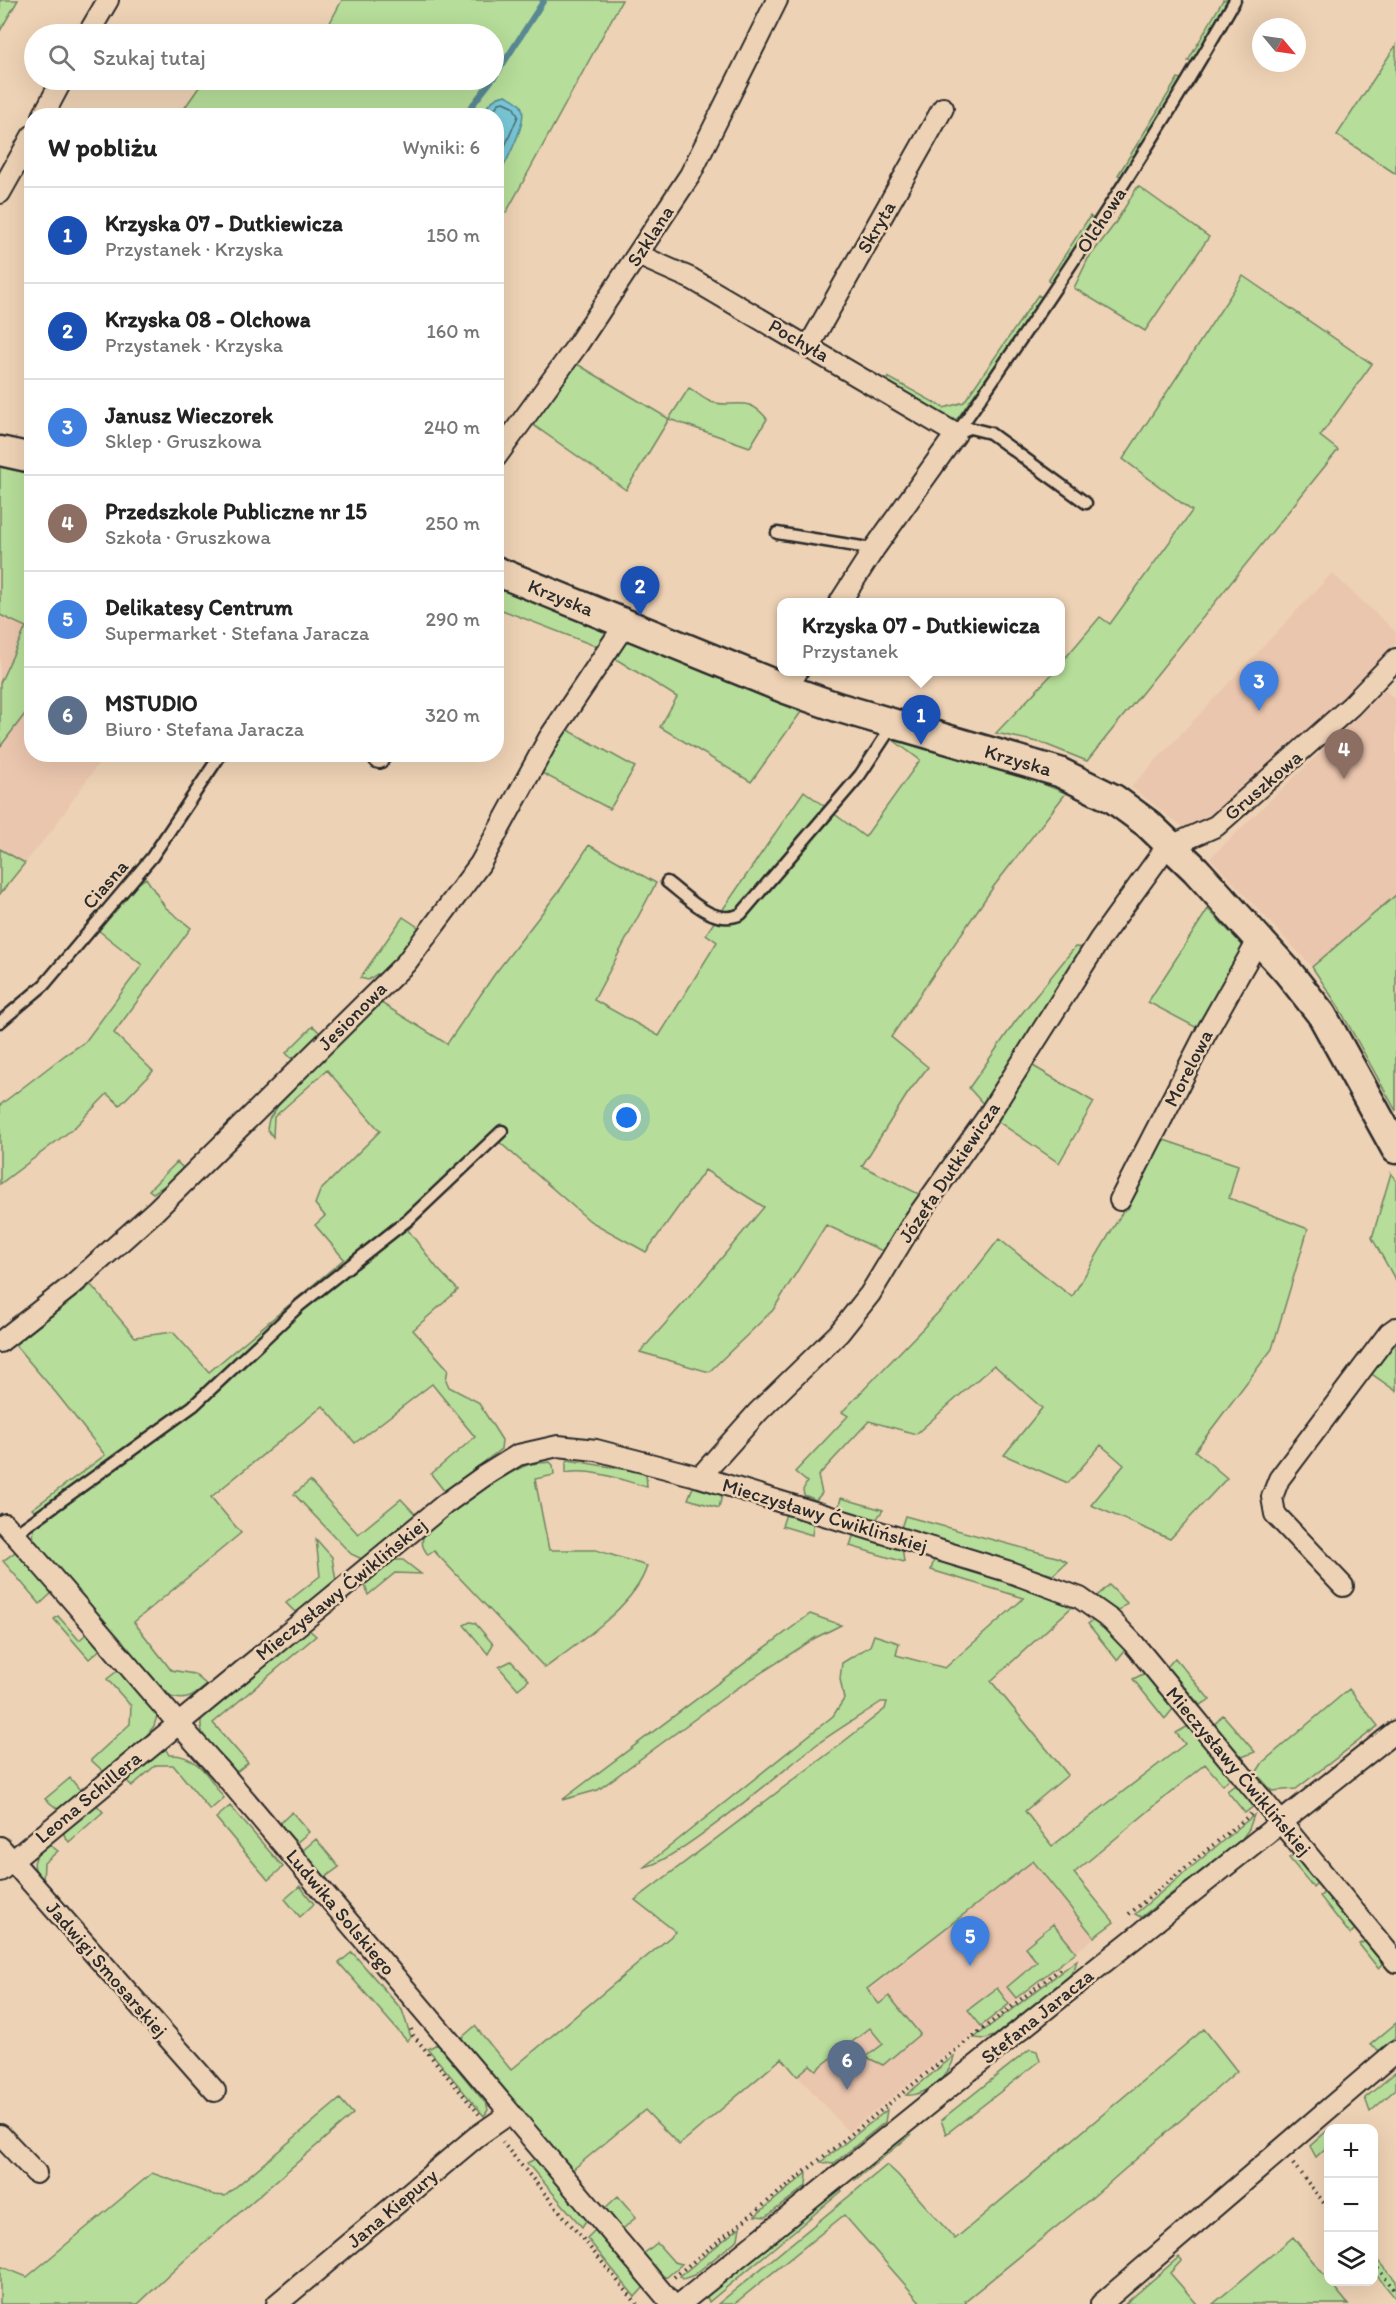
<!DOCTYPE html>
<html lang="pl">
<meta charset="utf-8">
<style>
:root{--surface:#fff;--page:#f6f6f6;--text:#222;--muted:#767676;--line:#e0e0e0;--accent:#2b2b2b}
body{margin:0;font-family:Itim,sans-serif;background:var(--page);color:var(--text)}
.controls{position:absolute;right:18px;bottom:18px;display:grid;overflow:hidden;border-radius:12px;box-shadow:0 6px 24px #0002}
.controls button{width:54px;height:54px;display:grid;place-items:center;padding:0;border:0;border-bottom:2px solid var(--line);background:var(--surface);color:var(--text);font:30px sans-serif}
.compass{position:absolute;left:1252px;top:18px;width:54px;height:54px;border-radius:50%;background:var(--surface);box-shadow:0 6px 24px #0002;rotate:119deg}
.you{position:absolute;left:627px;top:1118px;width:21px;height:21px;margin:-15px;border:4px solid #fff;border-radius:50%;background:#1a73e8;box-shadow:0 0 0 9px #1a73e833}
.badge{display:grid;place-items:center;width:39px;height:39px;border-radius:50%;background:var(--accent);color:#fff;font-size:20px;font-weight:700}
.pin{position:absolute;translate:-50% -50px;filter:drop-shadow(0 2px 3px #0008)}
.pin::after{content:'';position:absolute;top:32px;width:21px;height:18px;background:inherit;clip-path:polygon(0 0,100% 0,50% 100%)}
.popup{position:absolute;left:777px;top:598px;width:288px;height:78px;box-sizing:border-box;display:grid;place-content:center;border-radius:12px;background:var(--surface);filter:drop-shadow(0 2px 4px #0005);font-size:20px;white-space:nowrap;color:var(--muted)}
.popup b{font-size:22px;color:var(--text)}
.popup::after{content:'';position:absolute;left:50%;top:100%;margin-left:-12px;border:12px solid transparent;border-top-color:var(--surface)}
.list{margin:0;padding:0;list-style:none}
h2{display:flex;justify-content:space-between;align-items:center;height:78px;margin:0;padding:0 24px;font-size:26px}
h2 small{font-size:20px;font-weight:400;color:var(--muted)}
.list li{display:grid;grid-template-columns:39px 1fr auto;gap:18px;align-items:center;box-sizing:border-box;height:96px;padding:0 24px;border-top:2px solid var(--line)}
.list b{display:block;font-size:22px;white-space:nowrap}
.list p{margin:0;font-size:20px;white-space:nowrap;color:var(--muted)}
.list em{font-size:20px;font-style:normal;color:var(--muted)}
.icon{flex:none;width:33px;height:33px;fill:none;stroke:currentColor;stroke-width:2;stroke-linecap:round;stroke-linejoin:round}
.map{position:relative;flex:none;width:1396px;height:2304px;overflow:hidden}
.search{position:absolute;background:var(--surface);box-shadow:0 6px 24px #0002;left:24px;top:24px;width:480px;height:66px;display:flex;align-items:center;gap:15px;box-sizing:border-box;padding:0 21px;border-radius:33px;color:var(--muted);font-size:22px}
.panel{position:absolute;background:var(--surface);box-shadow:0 6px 24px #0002;left:24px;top:108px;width:480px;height:654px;border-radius:24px}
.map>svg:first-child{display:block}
</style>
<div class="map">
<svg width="1396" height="2304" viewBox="0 0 1396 2304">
<rect width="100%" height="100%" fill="#eed2b5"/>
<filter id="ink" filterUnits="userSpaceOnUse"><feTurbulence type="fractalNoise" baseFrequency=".0167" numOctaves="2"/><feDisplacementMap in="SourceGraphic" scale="12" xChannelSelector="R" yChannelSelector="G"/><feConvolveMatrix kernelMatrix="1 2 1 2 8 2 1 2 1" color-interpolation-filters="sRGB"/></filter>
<g filter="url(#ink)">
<path fill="#ebc6ae" d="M1332 573 1396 632V643L1361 684 1213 817 1184 828 1131 787Z
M0 615 26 626 0 683Z
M1385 690 1396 700V895L1312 967 1210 858Z
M31 706 32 754 104 755 53 829 25 863 0 849V747Z
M1052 1846 1114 1922 848 2132 782 2058Z"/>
<path fill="#b6dd99" stroke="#708462" stroke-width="1.5" d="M0 0H18L0 31Z
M342 0H622L506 213 497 208V174L501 172 508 157 506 95C494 97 487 104 483 115L179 116 204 80H494V34H324Z
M1223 0H1230L1193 62 1188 61Z
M1396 45V174L1337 135Z
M1178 78 1183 80 1123 177 1118 175Z
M1138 186 1209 237 1145 331 1074 288 1088 259 1114 225Z
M1090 216 1094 220 1052 283 1048 281Z
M1243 276 1372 364 1320 436 1338 450 1087 761 1042 743 996 733 1054 672H1060L1061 663 1100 617 1110 624 1192 511 1123 459Z
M1038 295 1043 298 957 419H946L889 385 888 377 944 408 964 402Z
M572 361 669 419 689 388C696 392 702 398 709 401 733 411 746 392 767 419L750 447 669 419 626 490 529 422Z
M0 467 31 474V706L0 747V683L26 627 0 615Z
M501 588 607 633V640L603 649 497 608 496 592Z
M627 640 801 712 751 782 660 727 677 697 611 656 621 642Z
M561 726 635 767 610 809 538 771Z
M893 740 1030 779 1066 793 994 886 891 1037 928 1067 908 1093 862 1166 923 1196 889 1254 826 1225 773 1310 709 1372 640 1352 689 1297 764 1207 705 1170 646 1252 590 1221 498 1141 408 1230 437 1268 458 1290 413 1330 448 1369 446 1380 449 1387 478 1402 502 1440 501 1449 445 1492 431 1474 475 1437 432 1384 355 1443 323 1406 211 1497 241 1533 134 1622 171 1670 194 1674 207 1685C194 1696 188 1702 171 1697L38 1550C32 1537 30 1529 43 1519L32 1509 105 1455 57 1394 15 1345 91 1285 135 1337 173 1332 209 1372 344 1259 315 1225 325 1216 315 1204 320 1191 380 1131 327 1070 274 1117 273 1137 267 1129 269 1119 278 1106 378 1001 447 1044 494 975 562 887 589 845 656 883 594 1000 659 1036 717 942 706 934 804 791 865 837 920 760Z
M0 849 25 863 0 894Z
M146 878 165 907 191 928 114 1033 153 1071 120 1105 107 1094 74 1128 0 1184V1105L65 1055 85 1042 142 965 98 930 130 890Z
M1396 895V1111L1338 1006 1312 967Z
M1208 909 1246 949 1201 1030 1148 1002Z
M403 917 424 931 388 972 377 974 368 980 360 978Z
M1075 947 1085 948 985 1106 969 1088 1015 1022Z
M313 1026 322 1035 299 1058H291L286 1053Z
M1028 1063 1094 1102 1059 1163 993 1118Z
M1161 1139 1238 1165 1229 1198 1308 1229 1272 1349 1195 1451 1227 1478 1170 1539 1091 1505 1124 1465 1101 1445 1068 1483 1004 1455 1042 1408 994 1365 916 1434 869 1421 818 1476 822 1493 816 1500 804 1495 803 1490 807 1482 795 1472 848 1416 842 1412 957 1293 999 1239 1072 1297 1122 1213Z
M177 1162 184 1169 174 1179 153 1193 149 1190Z
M1391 1173 1396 1181V1281L1372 1238Z
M1396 1339V1391L1369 1372Z
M568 1460 646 1473 647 1487C622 1480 592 1468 566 1473V1463Z
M550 1462 553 1465 554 1475 535 1479 549 1550H596L647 1566C636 1605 577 1644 545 1668L434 1551 428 1555C424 1549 421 1545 423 1538 429 1520 508 1473 527 1465 534 1463 543 1463 550 1462Z
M310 1481 358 1534 401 1499 416 1515 362 1559 351 1554 294 1494Z
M693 1487 722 1495 719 1508 688 1499Z
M841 1498 883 1510 876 1520 838 1510Z
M786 1514 814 1522 812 1535 782 1526Z
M905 1516 1060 1558 1067 1562 1053 1575 901 1528Z
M854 1533 902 1547 904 1562 850 1546Z
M316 1539 332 1557 336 1581 296 1613 286 1603 320 1576Z
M18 1550 54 1591 40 1604 3 1561Z
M935 1556 988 1573 1073 1606 991 1681 1068 1775 1025 1811 1052 1846 1185 1744 1176 1733 1190 1725 1232 1776 1223 1785 1205 1764 1074 1873 1114 1922 1094 1937 1033 1861 867 1989 879 2004 889 1996 920 2034 883 2065 866 2057 883 2044 870 2028 816 2070 810 2065 797 2076 782 2058 679 2145 645 2110 571 2171 459 2040 475 2026 511 2070 676 1932 635 1900 833 1750 885 1709 887 1702H881C860 1716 837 1730 816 1745 786 1768 672 1865 644 1867L833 1716 844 1699 840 1679 842 1663 870 1646 874 1635 899 1643 896 1655 945 1668 1024 1598 931 1570Z
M394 1560H403L421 1574 395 1573 368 1595 364 1582Z
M1109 1585 1127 1603 1116 1613 1096 1597Z
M810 1614 841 1625 815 1638 733 1691 598 1790 562 1800Z
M58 1616 79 1640 89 1632 103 1647 89 1659 54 1619Z
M1096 1618 1125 1650 1117 1660 1088 1624Z
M470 1622 475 1623 493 1644 488 1654 464 1625Z
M307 1628 316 1636 213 1723 248 1763 235 1773C222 1758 195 1738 202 1717Z
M1175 1658 1210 1700 1200 1705 1167 1667Z
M511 1661 529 1680 518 1689 499 1667Z
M121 1668 152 1702 157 1716 154 1726 147 1735 104 1772 91 1760 130 1724 131 1706 107 1679Z
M1145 1673 1176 1705 1165 1719 1133 1679Z
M1349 1689 1378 1726 1296 1789 1272 1791 1256 1773 1263 1762Z
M1223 1715 1255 1752 1242 1757 1214 1725Z
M165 1748 169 1755C197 1753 209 1778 224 1798L210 1810 173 1765H156L132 1786 123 1777 147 1758Z
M70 1778 81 1791 59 1810 45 1799Z
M1238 1783 1255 1805 1245 1813 1227 1791Z
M95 1803 103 1812 69 1842 64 1835 65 1828Z
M230 1806 283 1867 268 1880 216 1818Z
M292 1812 309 1832 295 1844 278 1825Z
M1254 1815 1249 1829 1241 1840 1141 1917 1135 1914Z
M316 1839 339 1867 324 1878 302 1851Z
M46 1842 58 1851 44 1863 43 1883C29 1865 33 1859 46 1842Z
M1296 1853 1319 1881 1313 1887 1289 1858Z
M300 1886 314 1904 300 1917 285 1899Z
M1327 1891 1357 1927 1350 1934 1320 1896Z
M1053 1924 1076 1952 1016 1998 1007 1987 1037 1962 1025 1947Z
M1368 1940 1385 1961 1378 1968 1359 1944Z
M352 1952 402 2010 411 2037 407 2041 339 1963Z
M1077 1960 1075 1967 1070 1975 994 2036 985 2039 974 2038Z
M997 1988 1009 2004 981 2026 968 2010Z
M1396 2023V2037L1380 2051 1370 2045Z
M1204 2029 1237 2071 1094 2196 965 2301 967 2304H922L844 2215 734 2304H718L887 2165 897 2174 955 2239Z
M437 2044 487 2105 488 2110 484 2116 428 2049Z
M1030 2049 1037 2051 1040 2061 946 2134 941 2120Z
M954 2056C952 2074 925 2097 906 2095Z
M1396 2072V2089L1370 2112 1365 2098Z
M340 2099 353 2114 186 2259 138 2304H0V2266L27 2277 152 2173 214 2195 225 2196Z
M887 2110 885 2122 833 2164 821 2162Z
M1328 2130V2146L1316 2157 1310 2146Z
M905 2134 911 2135 855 2180V2175Z
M535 2159 587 2219 582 2227 527 2163Z
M807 2173 806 2186 766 2217 755 2216Z
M838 2187 842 2191 709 2302 706 2294Z
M618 2196 636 2217 624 2228H620L604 2209Z
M740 2227 738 2239 694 2275 683 2279 680 2276Z
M595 2230 644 2287 635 2297 587 2238Z
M1293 2237 1348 2304H1213Z
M657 2243 674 2262 682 2264 667 2277H663L642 2255Z
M1374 2255 1396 2281V2299L1374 2272Z
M1179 2257 1182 2260 1170 2273 1197 2304H1125Z"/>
<path fill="#78c6d6" stroke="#598892" stroke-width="1.5" d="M506 95C511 98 518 101 521 106 529 119 508 158 501 172L497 174 496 116 483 115C487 104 494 97 506 95Z"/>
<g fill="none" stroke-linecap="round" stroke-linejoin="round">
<path stroke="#4a696f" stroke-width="1.5" d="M489 116 499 103 504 102 513 106 518 116 496 167"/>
<path stroke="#598892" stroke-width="6" d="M494 78 544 0
M464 116 492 80"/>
<g stroke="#2b2b2b" stroke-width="15">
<path id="lane" d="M958 433 970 428 990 433 1086 503
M956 434C1054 292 1150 150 1235 0
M777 533 874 549
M667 882C688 898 714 927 741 914L860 775 887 734 889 723
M0 1022 44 985 152 857 221 754
M15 1534 193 1406 300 1305 409 1219 502 1131"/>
</g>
<g stroke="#2b2b2b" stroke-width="24">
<path id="street" d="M88 34 108 0
M43 116 62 80
M0 193 32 136
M638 255 692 279 956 434 874 549 840 602
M809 346 943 108
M496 457 576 347 690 175 777 0
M786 689 797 672
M379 758 381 754
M1120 1200 1206 1033 1259 939
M0 1342 70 1287 155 1211 406 963 480 864 549 738 626 623
M700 1477 758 1412 839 1333 870 1294 914 1221 986 1119 1100 939 1162 853 1171 846 1216 826 1351 706 1396 659
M5 1524C79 1605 146 1690 220 1770L672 2304
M1343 1586 1275 1514 1272 1497 1279 1479 1389 1333 1396 1328
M0 1847 215 2091
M0 1871 445 1504 484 1476 518 1455 558 1446 596 1450 700 1477 1007 1571 1080 1598 1111 1620 1134 1644 1396 1962
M0 2135 36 2173
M277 2304 476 2137 509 2114
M680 2304 1102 1964 1396 1731
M1101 2304 1396 2051"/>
</g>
<g stroke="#2b2b2b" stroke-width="33">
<g id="secondary">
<path d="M0 451 32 458"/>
<path id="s1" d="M496 571 786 689 837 707 1059 772 1114 799 1148 824 1196 870 1288 972 1322 1015 1396 1149"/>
</g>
</g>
<path stroke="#2b2b2b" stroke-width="4" stroke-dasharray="1.5 4.5" stroke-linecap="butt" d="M1129 1914 1251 1814
M411 2029 413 2035 479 2114
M502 2142 637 2304
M1293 2164 1328 2208
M1374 2264 1396 2291
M674 2277 962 2045 1060 1969"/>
<use href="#lane" stroke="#eed2b5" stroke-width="10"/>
<use href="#street" stroke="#eed2b5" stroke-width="20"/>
<use href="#secondary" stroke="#eed2b5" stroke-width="28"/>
</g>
</g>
<g text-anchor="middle" stroke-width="5" stroke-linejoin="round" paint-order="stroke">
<g font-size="20" fill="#2b2b2b" stroke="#eed2b5">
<text transform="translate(1101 220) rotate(-57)" y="7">Olchowa</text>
<text transform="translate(876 227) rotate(-60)" y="7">Skryta</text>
<text transform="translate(650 236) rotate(-57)" y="7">Szklana</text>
<text transform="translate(799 340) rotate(30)" y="7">Pochyła</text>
<text dy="7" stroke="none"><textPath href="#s1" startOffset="70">Krzyska</textPath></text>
<text dy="7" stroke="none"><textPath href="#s1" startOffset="556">Krzyska</textPath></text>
<text transform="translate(1263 785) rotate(-41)" y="7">Gruszkowa</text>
<text transform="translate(105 884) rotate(-49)" y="7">Ciasna</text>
<text transform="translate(352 1016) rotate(-45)" y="7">Jesionowa</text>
<text transform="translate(1188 1068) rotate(-63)" y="7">Morelowa</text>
<text transform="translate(949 1172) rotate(-56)" y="7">Józefa Dutkiewicza</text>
<text transform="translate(825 1515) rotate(17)" y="7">Mieczysławy Ćwiklińskiej</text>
<text transform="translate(341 1589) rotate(-39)" y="7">Mieczysławy Ćwiklińskiej</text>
<text transform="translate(1239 1771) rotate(50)" y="7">Mieczysławy Ćwiklińskiej</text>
<text transform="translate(88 1797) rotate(-40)" y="7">Leona Schillera</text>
<text transform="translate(341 1912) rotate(50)" y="7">Ludwika Solskiego</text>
<text transform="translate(107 1969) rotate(49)" y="7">Jadwigi Smosarskiej</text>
<text transform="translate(1037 2016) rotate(-39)" y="7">Stefana Jaracza</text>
<text transform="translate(392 2208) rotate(-40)" y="7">Jana Kiepury</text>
</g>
</g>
</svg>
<div class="controls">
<button>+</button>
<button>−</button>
<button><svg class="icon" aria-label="layers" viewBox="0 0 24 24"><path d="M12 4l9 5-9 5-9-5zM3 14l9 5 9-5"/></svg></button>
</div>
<svg class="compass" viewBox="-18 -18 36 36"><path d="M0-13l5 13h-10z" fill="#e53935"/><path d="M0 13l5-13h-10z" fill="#767676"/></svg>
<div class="you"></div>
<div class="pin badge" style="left:921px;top:745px;background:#1a4fb4">1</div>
<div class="popup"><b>Krzyska 07 - Dutkiewicza</b>Przystanek</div>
<div class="pin badge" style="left:640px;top:616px;background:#1a4fb4">2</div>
<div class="pin badge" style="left:1259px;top:711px;background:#3f7fe0">3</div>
<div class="pin badge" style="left:1344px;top:779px;background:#8d6e63">4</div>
<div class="pin badge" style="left:970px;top:1966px;background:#3f7fe0">5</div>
<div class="pin badge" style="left:847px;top:2090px;background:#5c6f8a">6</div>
<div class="search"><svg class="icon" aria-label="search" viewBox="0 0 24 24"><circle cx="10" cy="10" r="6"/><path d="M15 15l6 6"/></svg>Szukaj tutaj</div>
<section class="panel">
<h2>W pobliżu<small>Wyniki: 6</small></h2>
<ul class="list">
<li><span class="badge" style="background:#1a4fb4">1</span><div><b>Krzyska 07 - Dutkiewicza</b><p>Przystanek · Krzyska</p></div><em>150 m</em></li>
<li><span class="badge" style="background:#1a4fb4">2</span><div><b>Krzyska 08 - Olchowa</b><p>Przystanek · Krzyska</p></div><em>160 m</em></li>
<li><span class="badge" style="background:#3f7fe0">3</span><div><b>Janusz Wieczorek</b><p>Sklep · Gruszkowa</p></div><em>240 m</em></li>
<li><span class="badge" style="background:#8d6e63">4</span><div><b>Przedszkole Publiczne nr 15</b><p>Szkoła · Gruszkowa</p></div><em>250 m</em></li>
<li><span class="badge" style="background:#3f7fe0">5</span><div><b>Delikatesy Centrum</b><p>Supermarket · Stefana Jaracza</p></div><em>290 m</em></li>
<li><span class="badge" style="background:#5c6f8a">6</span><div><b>MSTUDIO</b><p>Biuro · Stefana Jaracza</p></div><em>320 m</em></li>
</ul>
</section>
</div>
